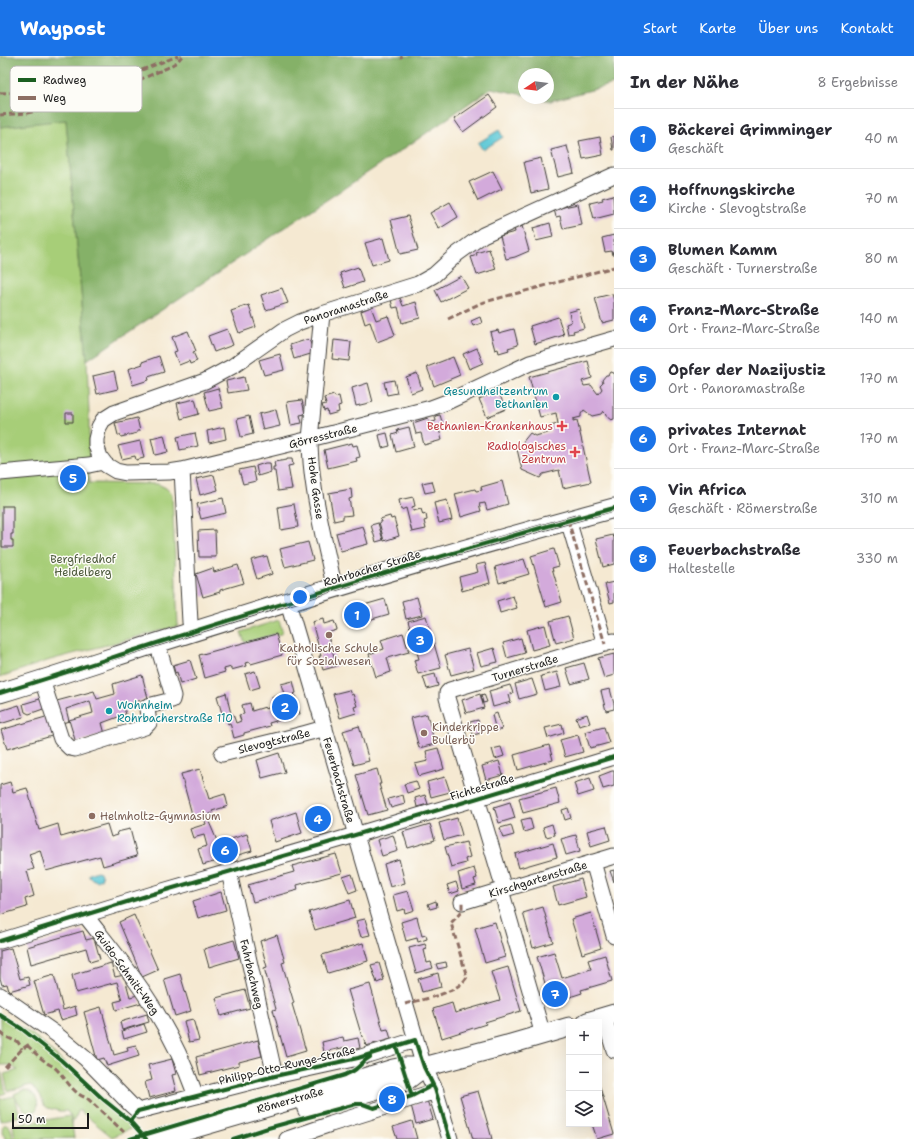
<!DOCTYPE html>
<html lang="de">
<meta charset="utf-8">
<style>
:root{--surface:#fff;--page:#f7f7f7;--text:#2b2b33;--muted:#7c7c81;--line:#e1e1e2;--accent:#1a73e8}
body{margin:0;font-family:"Shantell Sans",sans-serif;background:var(--page);color:var(--text)}
.controls{position:absolute;right:12px;bottom:12px;display:grid;overflow:hidden;border-radius:0px;box-shadow:0 4px 16px #0002}
.controls button{width:36px;height:36px;display:grid;place-items:center;padding:0;border:0;border-bottom:1px solid var(--line);background:var(--surface);color:var(--text);font:20px sans-serif}
.compass{position:absolute;left:518px;top:12px;width:36px;height:36px;border-radius:50%;background:var(--surface);box-shadow:0 4px 16px #0002;rotate:257deg}
.scale{position:absolute;left:12px;bottom:10px;width:77px;box-sizing:border-box;padding-left:4px;border:2px solid #1c1c1c;border-top:0;font-size:11px;line-height:14px;white-space:nowrap;color:#1c1c1c;-webkit-text-stroke:3px #fdfcf7;paint-order:stroke}
.you{position:absolute;left:300px;top:541px;width:14px;height:14px;margin:-10px;border:3px solid #fff;border-radius:50%;background:#1a73e8;box-shadow:0 0 0 6px #1a73e833}
.badge{display:grid;place-items:center;width:26px;height:26px;border-radius:50%;background:var(--accent);color:#fff;font-size:13px;font-weight:700}
.pin{position:absolute;translate:-50% -50%;border:2px solid #fff;box-shadow:0 1px 4px #0006}
.list{margin:0;padding:0;list-style:none}
h2{display:flex;justify-content:space-between;align-items:center;height:52px;margin:0;padding:0 16px;font-size:17px}
h2 small{font-size:13px;font-weight:400;color:var(--muted)}
.list li{display:grid;grid-template-columns:26px 1fr auto;gap:12px;align-items:center;box-sizing:border-box;height:60px;padding:0 16px;border-top:1px solid var(--line)}
.list b{display:block;font-size:15px;white-space:nowrap}
.list p{margin:0;font-size:13px;white-space:nowrap;color:var(--muted)}
.list em{font-size:13px;font-style:normal;color:var(--muted)}
.icon{flex:none;width:22px;height:22px;fill:none;stroke:currentColor;stroke-width:2;stroke-linecap:round;stroke-linejoin:round}
.map{position:relative;flex:none;width:614px;height:1083px;overflow:hidden}
header{display:flex;align-items:center;gap:24px;box-sizing:border-box;height:56px;padding:0 20px;background:var(--accent);color:#fff}
header strong{font-size:19px}
nav{display:flex;gap:22px;margin-inline-start:auto;font-size:14px}
main{display:flex}
aside{flex:1;background:var(--surface)}
.map>svg:first-child{display:block}
</style>
<header>
<strong>Waypost</strong>
<nav><a>Start</a><a>Karte</a><a>Über uns</a><a>Kontakt</a></nav>
</header>
<main>
<div class="map">
<svg width="614" height="1083" viewBox="0 0 614 1083">
<rect width="100%" height="100%" fill="#fdfcf7"/>
<filter id="ink" filterUnits="userSpaceOnUse"><feTurbulence type="fractalNoise" baseFrequency=".025" numOctaves="2"/><feDisplacementMap in="SourceGraphic" scale="8" xChannelSelector="R" yChannelSelector="G"/><feConvolveMatrix kernelMatrix="1 2 1 2 8 2 1 2 1" color-interpolation-filters="sRGB"/></filter>
<filter id="wash" filterUnits="userSpaceOnUse"><feTurbulence type="fractalNoise" baseFrequency=".012" numOctaves="4" result="noise"/><feDisplacementMap in="SourceGraphic" scale="16" xChannelSelector="R" yChannelSelector="G"/><feGaussianBlur stdDeviation="0.9" result="paint"/><feColorMatrix in="noise" values="0 0 0 0 0 0 0 0 0 0 0 0 0 0 0 0 0 1.4 0 .05"/><feComposite in="paint" operator="in"/></filter>
<g filter="url(#wash)">
<rect width="100%" height="100%" fill="#f5e9d2"/>
<path fill="#a7ce78" stroke="#62754a" d="M66 63 87 304 89 359V427L158 428 166 432 172 438 178 570 50 604 0 621V71Z
M279 564 283 577 277 579 276 578 245 587 241 576Z
M0 959 33 979 93 1033 132 1072 112 1081 79 1054 72 1068 74 1082 15 1083 13 1069 70 1060 72 1068 71 1061 67 1055H59L48 1052 44 1049 41 1041 31 1029 8 1035 4 1018 18 1014 9 1009H0Z
M1 1016 6 1037 0 1039V1017Z
M23 1034C36 1033 44 1052 31 1058 23 1054 19 1048 15 1040L20 1060 0 1065V1043L15 1040 14 1038Z
M5 1068C12 1069 12 1077 13 1083H5L2 1072Z"/>
<path fill="#85b168" stroke="#506642" d="M0 0H614V28L550 45 538 42H548V18H524V39L491 32 418 83 87 304 66 64 0 71Z"/>
<path fill="#5ec9d7" stroke="#3d727a" d="M499 74 503 81 483 94 478 87Z
M97 815 100 816 102 822 97 825 92 823 89 820V818Z"/>
<g id="blocks">
<path fill="#d3aadb" d="M489 39 497 51 463 76 454 63Z
M614 80V94H613L611 81Z
M600 81 603 99 583 103 579 85Z
M567 90 574 117 558 121 551 94Z
M541 102 548 133 531 137 524 106Z
M493 115 502 133 478 145 469 126Z
M613 139 614 158 594 163 590 147 603 144 602 142Z
M450 146 458 161 439 173 430 157Z
M578 148 582 169 563 173 560 160 556 161 554 153Z
M408 160 418 194 400 198 391 164Z
M550 167 553 181 536 185 533 172Z
M522 170 529 195 515 201 506 203 500 180 515 176 514 172Z
M614 179V199H613L612 195 605 196 602 182Z
M383 182 389 204 372 209 365 187Z
M489 193 496 213 477 219 471 201 477 199 476 197Z
M358 211 363 226 345 232 340 217Z
M461 220 468 232 441 246 435 234Z
M282 232 288 247 266 254 261 239Z
M612 238 614 245V264L602 267 595 242Z
M400 242 403 250 416 246 420 262 402 267 398 251 393 252 391 244Z
M249 249 256 271 239 277 231 255Z
M371 251 376 264 388 260 395 279 377 286 370 266 365 268 361 255Z
M579 253 584 272 573 275 574 277 568 278 566 268 571 266 569 256Z
M480 261 482 267 473 270 471 265Z
M558 261 564 279 535 288 530 270Z
M227 273 233 289 214 296 208 280Z
M514 273 518 289 508 292 509 294 499 297 498 293 495 294 490 276 498 274 499 277Z
M188 275 196 295 193 296 197 305 190 308 189 305 179 309 174 296 177 295 172 281Z
M309 283 314 297 294 303 290 289Z
M334 284 351 286 349 305 332 303Z
M477 292 483 307 469 313 463 298Z
M280 298 284 314 264 319 259 304Z
M159 300 164 316 148 321 149 324 133 329 128 313 143 308 142 306Z
M453 301 460 319 434 330 427 311Z
M588 305 592 322 582 325 584 330 591 329 598 338 602 333 600 329 603 326 602 324 606 319H608L610 316 614 317V363L611 364 606 360V358L603 355 601 358 592 360 584 354 581 358V361L573 363V365L577 364 591 426 563 432 559 414 543 418 540 422 522 414 517 393 530 377 535 380 551 376 550 370 558 368 556 357 540 361 529 321Z
M114 315 118 333 97 338 93 320Z
M417 317 422 333 411 337 406 321Z
M244 321 247 334 228 337 226 325Z
M394 324 397 337 387 339 384 326Z
M368 327 373 346 356 350 352 332Z
M218 332 223 352 209 355 204 336Z
M498 335 506 353 487 361 479 343Z
M334 339 335 341 339 340 341 349 338 350 339 356 328 359 327 354 324 355 322 349 326 348 324 342Z
M195 343 199 358 181 363 177 347Z
M302 344 305 358 300 359 302 367 291 369 287 346Z
M276 354 280 370 263 374 259 358Z
M66 357H73V366H66Z
M440 359 443 369 438 370 442 384 424 389 421 377 416 378 413 367 428 362 430 367 436 365 435 360Z
M249 360 253 378 241 381 237 363Z
M137 362 140 375H137V377L121 381 120 379H118L115 367Z
M224 371 226 383 209 387 207 375Z
M409 371 414 391 396 396 392 379 398 377 397 374Z
M195 377 198 390 180 394 177 381Z
M387 377 390 390 382 392 379 379Z
M164 379 168 396 155 399 151 382Z
M140 385 144 402 136 404 135 400 122 403 118 390Z
M352 387 353 390 357 389 360 401 356 402 357 405 328 412 324 394Z
M287 403H292L293 409 288 410 292 433 278 435 275 415H273V411H275L274 406 287 404Z
M265 407H270L271 416 258 420 256 410Z
M253 411 256 425 243 428 239 414Z
M214 419 218 434 200 439 196 423Z
M432 425 435 435 425 437 422 427Z
M502 425 508 448 487 454 485 447 479 448 481 455 461 461 455 438 475 433 476 435 482 434 481 431Z
M351 433 352 442 349 443 352 459 343 460V463L334 465 329 437Z
M413 441 415 450 412 451 413 455 421 453 423 459 426 458 427 464 424 465 426 473 412 476 406 452 401 454 399 444Z
M223 442 226 457 201 463 197 448Z
M447 444 452 464 439 467 434 447Z
M294 448 298 471 281 474 278 451Z
M2 450H13V478H11V484H13V491H2Z
M390 460 391 463 394 462 399 480 384 485 379 466H381L380 463Z
M378 467 383 484 376 486 371 469Z
M363 470 368 488 341 495 336 477Z
M215 474 216 501H199L198 475Z
M613 479 614 482V508L603 511 596 483Z
M308 486 313 504 285 511 280 493Z
M554 493 559 510 552 512 562 546 546 551 531 500Z
M267 500 272 518 257 523 251 504Z
M524 503 529 518 499 527 495 511Z
M485 507 490 527 462 535 459 521 478 516 476 509Z
M238 509 244 527 220 534V536L203 541 196 518 213 512 214 516Z
M614 526V546L610 547 605 528Z
M513 540 517 552 500 557 497 545Z
M417 541 422 559 406 563 402 545Z
M385 543 389 558 355 568 350 553Z
M426 560 441 612 418 618 414 604 419 603 408 565Z
M568 560 574 582 556 587 550 565Z
M323 563 324 568 334 565 337 574 327 577 337 610 323 614 319 600H321L312 566Z
M545 569 550 589 532 594 527 574Z
M403 577 409 596 387 602 391 616 376 621 369 598 384 593 381 584Z
M276 578 282 599 251 608 250 606 245 607 246 610 231 614V611L224 613 225 616 205 622 199 599Z
M521 582 525 597 507 602 503 587Z
M494 592 498 606 481 610 477 597Z
M468 593 474 613 451 619 445 599Z
M614 598V619L604 622 598 602Z
M190 604 196 623 180 628 177 616 175 617 173 609Z
M584 607 589 623 571 628 566 612Z
M255 615 260 631 250 634 245 618Z
M557 616 561 631 545 635 541 620Z
M435 618 438 630 427 633 423 621Z
M142 619 148 642 123 650 126 658 102 667 105 678 76 687 69 664 93 657 90 645 66 653 69 665 59 668 53 646 94 635 97 643 115 638 113 628Z
M532 623 537 638 519 643 515 628Z
M293 625 296 637 293 638 294 639H295L300 658 269 667 270 670 244 677V679L234 682 230 667 228 668 226 661H223L217 640 226 637 231 658H233L236 667 241 665 239 659 244 658 242 649 250 647 252 655 265 651V653L275 650 272 641 284 638 281 628Z
M510 629 513 637 509 639 511 646 493 651 489 635Z
M610 633 614 648V653L606 655 601 635Z
M349 634 351 639 353 638 357 650 354 651 356 657 340 662 333 638Z
M480 638 484 652 466 657 462 644Z
M484 638 487 646 483 647 481 639Z
M43 642 46 652 29 658 25 656 23 648Z
M19 649 23 661 0 668V655Z
M497 657 502 673 496 675 492 659Z
M427 658 435 688 419 692 411 662Z
M587 658 590 667 579 670 576 662Z
M49 660 55 679 7 693 1 674Z
M478 664 481 677 473 679 470 666Z
M562 668 564 677 548 682 545 672Z
M359 670 369 705 354 709 343 675Z
M604 671 609 687 590 692 585 676Z
M578 679 583 696 565 701 560 684Z
M549 689 553 704 518 714 514 699Z
M501 691 504 700 495 703 492 693Z
M438 692 444 713 419 720 415 708 428 705 426 695Z
M279 697 285 716 262 722 257 704Z
M499 705 503 719 486 724 482 710Z
M200 713 209 743 225 738 228 750 212 755 213 757 206 759 218 787 247 778 252 795 203 809 198 793 207 790 204 779 193 782 190 773 206 768 203 760 193 762 181 718Z
M377 713 381 728H379L387 754 368 759 356 719Z
M612 715H614V730L603 733 599 720Z
M445 721 450 736 431 741 427 726Z
M590 722 594 735 578 740 574 727Z
M416 725 419 733 407 737 404 728Z
M10 726 13 736 27 732 39 774 58 768 61 781 107 768 111 781 118 779 117 776 130 773 137 800 103 810 100 800 46 815 40 794 29 798 34 813 27 815 34 840 25 843 27 851 0 859V729Z
M556 732 560 747 523 757 519 742Z
M403 739 405 748 391 752 388 743Z
M425 739 428 748 417 751 415 742Z
M510 746 515 762 499 767 494 751Z
M568 752 571 762 565 764 562 754Z
M296 756 302 777 275 786 269 765Z
M322 756 325 766 314 769 311 760Z
M457 762 462 779 444 784 439 767Z
M530 762 533 773 524 776 521 764Z
M430 768 435 784 408 792 403 776Z
M552 768 555 779 546 781 543 771Z
M511 769 514 779 503 782 500 772Z
M606 770 610 784 591 790 587 775Z
M393 779 398 795 382 800 377 784Z
M576 779 580 795 566 799 561 783Z
M466 786 470 801 465 803 466 807 451 811 445 791Z
M553 787 557 801 519 812 515 798Z
M336 798 342 817 297 829 298 834 253 846 248 829 294 816 292 810Z
M399 803 405 827 390 831 384 808Z
M474 812 477 822 474 823 476 829 462 833 458 817Z
M614 814V826L610 815Z
M352 818 357 834 349 837 343 821Z
M581 823 586 841 558 849 553 831Z
M456 826 459 835 450 838 447 829Z
M408 835 414 854 405 857 404 853 397 855 393 839Z
M221 836 226 854 198 862 193 845Z
M350 844 355 862 315 874 309 856Z
M436 845 437 851 430 853 428 848Z
M543 851 553 886 533 892 523 857Z
M591 857 601 892 582 898 571 863Z
M134 859 158 914 142 921 119 866Z
M417 861 422 880 426 879 427 883 418 886 417 882 406 885 401 866Z
M365 863 370 879 361 881 356 865Z
M495 866 505 901 485 907 475 872Z
M83 875 86 884 94 882 100 903 90 906 86 892 31 908 27 891Z
M277 879 285 906 282 907 294 947 292 948 306 995 286 1001 273 954 276 953 264 912 267 911 260 885Z
M234 884 239 902 209 911 204 893Z
M363 887 368 905 328 917 322 899Z
M425 888 427 893 424 894 427 907 431 906 433 912 416 917 409 892Z
M11 892 20 923 28 921 30 929 9 935 7 928 2 929 0 922V895Z
M554 896 562 922 591 913 588 904 605 899 612 925 581 934 582 937 551 947 537 901Z
M446 906 447 911 438 913 436 908Z
M111 907 115 921 124 919 130 941 138 939 141 947 116 954 114 946 122 944 117 926 76 937 72 919Z
M379 907 384 924 377 927 371 909Z
M508 911 521 955 485 966 486 968 442 982 433 953 452 947 455 957 500 944 491 916Z
M438 917 441 931 422 936 418 923Z
M180 918 191 955 175 960 164 923Z
M54 919 63 954 75 950 77 959 61 964 58 955 44 959 34 925Z
M370 928 383 974 388 973 391 983 366 990 363 980 362 981 348 934Z
M245 934 250 952 221 960 216 942Z
M101 951 114 999 128 995 127 991 136 989 139 1000 107 1010 104 1002 97 1004 84 956Z
M147 958 149 966 122 974 120 966Z
M193 963 199 984 189 986 184 965Z
M144 968 147 976 124 983 122 975Z
M343 981 344 985 358 982 360 992 347 995 346 991 324 996 322 986Z
M258 984 262 1000 239 1006V1009L200 1019 196 1001Z
M172 1003 176 1018 172 1019 176 1035 149 1042 145 1026 152 1024 148 1009Z
M599 1028 614 1078 597 1083 592 1068H599Z
M478 1035 489 1072 492 1083H473L460 1040Z
M427 1044 433 1063 416 1068 411 1049Z
M412 1065 417 1083H397L393 1071Z"/>
</g>
</g>
<g filter="url(#ink)">
<use href="#blocks" fill-opacity="0" stroke="#3d3b37" stroke-width="1"/>
<g fill="none" stroke-linecap="round" stroke-linejoin="round">
<g stroke="#3d3b37" stroke-width="17">
<path id="minor" d="M614 119 483 179 457 198 434 219 418 228 322 258 300 266 284 274 233 310 205 325 114 357 103 364 99 371 96 383V389L100 401 106 409 116 415 126 417 169 416 182 414 310 383 431 352 447 346 530 307 614 283
M322 258 310 383C310 417 317 451 324 484 328 500 331 517 335 533
M182 414 190 566 192 576
M0 417 89 409 103 406
M568 464 605 588
M288 547 424 1011 435 1033 450 1083
M42 624 61 683 70 692 75 693 145 671 149 667 147 653 148 650 172 644 173 640 157 587
M222 698C257 689 291 682 325 672
M593 806 614 880
M229 816 275 1020
M504 833 447 642V637L450 634 614 585
M501 834 543 979
M462 846 614 800
M85 859C105 885 126 910 144 937 166 969 183 1004 196 1040
M0 885 156 837 345 782 614 701
M0 939 56 978 86 1003 131 1049 138 1055 275 1020 358 1002 415 984
M604 961 614 994
M287 1083 331 1068 436 1035"/>
</g>
<g stroke="#3d3b37" stroke-width="21">
<path id="major" d="M0 637C53 621 104 604 157 587 308 539 461 493 614 452
M587 966 614 958
M307 1053 402 1026 407 1024 424 1011
M157 1083 295 1043 393 1013 403 1011H424L507 989 569 971"/>
</g>
<use href="#minor" stroke="#fff" stroke-width="15"/>
<use href="#major" stroke="#fff" stroke-width="19"/>
<path stroke="#1c1c1c" stroke-width="1" d="M473 488 579 458
M280 546 385 514
M0 639 390 518 614 455"/>
<path stroke="#8d6e63" stroke-width="3" stroke-dasharray="6 3" stroke-linecap="butt" d="M401 0 402 2
M0 37 32 36 91 28 139 15 178 0
M0 59 27 57 99 41 167 12 177 6 182 0
M448 263 481 247 614 211
M568 464 605 588
M405 948C423 943 457 938 467 921L451 867 462 855V846
M0 976 6 981 18 986 22 993
M27 989C33 995 39 1001 46 1006 48 1008 51 1009 54 1011 66 1021 71 1037 87 1042L124 1076
M5 1011 22 993 31 987"/>
<g stroke="#fdfcf7" stroke-width="6">
<path id="cycleway" d="M0 637C53 621 104 604 157 587 308 539 461 493 614 452
M0 885 156 837 345 782 614 701
M0 959 22 973 61 1004 104 1044 130 1065 146 1083
M396 990 412 1040
M130 1065 138 1055 275 1020 358 1002 415 984 424 1011 435 1033 450 1083
M130 1083 345 1019C349 1017 354 1015 357 1012 362 1008 363 1005 370 1001
M233 1083 268 1072 356 1048H363L374 1052 412 1040 433 1029"/>
</g>
<use href="#cycleway" stroke="#1b5e20" stroke-width="4"/>
</g>
</g>
<g fill="#0f9aa8" stroke="#fdfcf7" stroke-width="1.5">
<circle cx="556" cy="341" r="4"/>
<circle cx="109" cy="655" r="4"/>
</g>
<g fill="#e0444e" stroke="#fdfcf7" stroke-width="1.5">
<path d="M560 364h4v4h4v4h-4v4h-4v-4h-4v-4h4z"/>
<path d="M573 390h4v4h4v4h-4v4h-4v-4h-4v-4h4z"/>
</g>
<g fill="#8d6e63" stroke="#fdfcf7" stroke-width="1.5">
<circle cx="329" cy="579" r="4"/>
<circle cx="424" cy="677" r="4"/>
<circle cx="92" cy="760" r="4"/>
</g>
<g text-anchor="middle" stroke-width="3" stroke-linejoin="round" paint-order="stroke">
<g font-size="11" fill="#1c1c1c" stroke="#fdfcf7">
<text transform="translate(346 251) rotate(-18)" y="4">Panoramastraße</text>
<text transform="translate(323 380) rotate(-14)" y="4">Görresstraße</text>
<text transform="translate(316 432) rotate(82)" y="4">Hohe Gasse</text>
<text transform="translate(372 512) rotate(-17)" y="4">Rohrbacher Straße</text>
<text transform="translate(525 612) rotate(-17)" y="4">Turnerstraße</text>
<text transform="translate(274 685) rotate(-14)" y="4">Slevogtstraße</text>
<text transform="translate(339 724) rotate(74)" y="4">Feuerbachstraße</text>
<text transform="translate(482 731) rotate(-17)" y="4">Fichtestraße</text>
<text transform="translate(538 823) rotate(-17)" y="4">Kirschgartenstraße</text>
<text transform="translate(127 916) rotate(54)" y="4">Guido-Schmitt-Weg</text>
<text transform="translate(252 918) rotate(77)" y="4">Fahrbachweg</text>
<text transform="translate(287 1009) rotate(-13)" y="4">Philipp-Otto-Runge-Straße</text>
<text transform="translate(290 1044) rotate(-16)" y="4">Römerstraße</text>
</g>
<g font-size="11" fill="#0d838f" stroke="#fdfcf7" text-anchor="end">
<text x="548" y="339">Gesundheitzentrum<tspan x="548" dy="13">Bethanien</tspan></text>
<text x="117" y="653" text-anchor="start">Wohnheim<tspan x="117" dy="13">Rohrbacherstraße 110</tspan></text>
</g>
<g font-size="11" fill="#be3a42" stroke="#fdfcf7" text-anchor="end">
<text x="553" y="374">Bethanien-Krankenhaus</text>
<text x="566" y="394">Radiologisches<tspan x="566" dy="13">Zentrum</tspan></text>
</g>
<g font-size="11" fill="#4d5a3c" stroke="#fdfcf7">
<text x="83" y="507">Bergfriedhof<tspan x="83" dy="13">Heidelberg</tspan></text>
</g>
<g font-size="11" fill="#785e54" stroke="#fdfcf7" text-anchor="start">
<text x="329" y="596" text-anchor="middle">Katholische Schule<tspan x="329" dy="13">für Sozialwesen</tspan></text>
<text x="432" y="675">Kinderkrippe<tspan x="432" dy="13">Bullerbü</tspan></text>
<text x="100" y="764">Helmholtz-Gymnasium</text>
</g>
</g>
<rect x="10" y="10" width="132" height="46" rx="6" fill="#fdfcf7" stroke="#bab9b5" stroke-width="1"/>
<rect x="18" y="22" width="18" height="4" fill="#1b5e20"/>
<rect x="18" y="40" width="18" height="4" fill="#8d6e63"/>
<g font-size="11" fill="#1c1c1c">
<text x="43" y="28">Radweg</text>
<text x="43" y="46">Weg</text>
</g>
</svg>
<div class="controls">
<button>+</button>
<button>−</button>
<button><svg class="icon" aria-label="layers" viewBox="0 0 24 24"><path d="M12 4l9 5-9 5-9-5zM3 14l9 5 9-5"/></svg></button>
</div>
<svg class="compass" viewBox="-18 -18 36 36"><path d="M0-13l5 13h-10z" fill="#e53935"/><path d="M0 13l5-13h-10z" fill="#7c7c81"/></svg>
<div class="scale">50 m</div>
<div class="you"></div>
<div class="pin badge" style="left:357px;top:559px">1</div>
<div class="pin badge" style="left:285px;top:651px">2</div>
<div class="pin badge" style="left:420px;top:584px">3</div>
<div class="pin badge" style="left:318px;top:763px">4</div>
<div class="pin badge" style="left:73px;top:422px">5</div>
<div class="pin badge" style="left:225px;top:794px">6</div>
<div class="pin badge" style="left:555px;top:938px">7</div>
<div class="pin badge" style="left:392px;top:1043px">8</div>
</div>
<aside>
<h2>In der Nähe<small>8 Ergebnisse</small></h2>
<ul class="list">
<li><span class="badge">1</span><div><b>Bäckerei Grimminger</b><p>Geschäft</p></div><em>40 m</em></li>
<li><span class="badge">2</span><div><b>Hoffnungskirche</b><p>Kirche · Slevogtstraße</p></div><em>70 m</em></li>
<li><span class="badge">3</span><div><b>Blumen Kamm</b><p>Geschäft · Turnerstraße</p></div><em>80 m</em></li>
<li><span class="badge">4</span><div><b>Franz-Marc-Straße</b><p>Ort · Franz-Marc-Straße</p></div><em>140 m</em></li>
<li><span class="badge">5</span><div><b>Opfer der Nazijustiz</b><p>Ort · Panoramastraße</p></div><em>170 m</em></li>
<li><span class="badge">6</span><div><b>privates Internat</b><p>Ort · Franz-Marc-Straße</p></div><em>170 m</em></li>
<li><span class="badge">7</span><div><b>Vin Africa</b><p>Geschäft · Römerstraße</p></div><em>310 m</em></li>
<li><span class="badge">8</span><div><b>Feuerbachstraße</b><p>Haltestelle</p></div><em>330 m</em></li>
</ul>
</aside>
</main>
